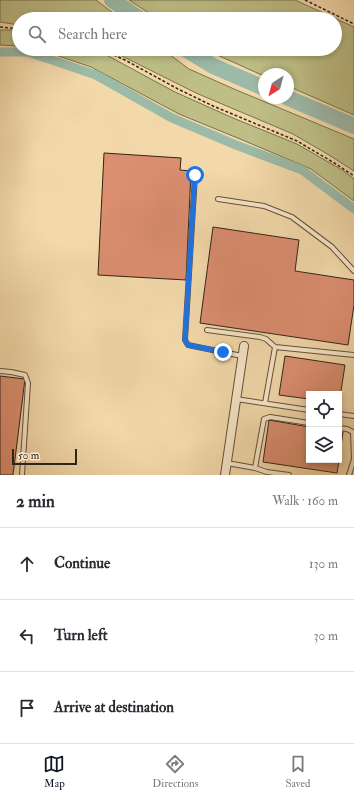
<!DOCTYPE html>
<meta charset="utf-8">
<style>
:root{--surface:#fff;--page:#f7f7f7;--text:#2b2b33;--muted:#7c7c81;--line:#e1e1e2;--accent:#111827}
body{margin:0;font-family:"IM FELL Double Pica",serif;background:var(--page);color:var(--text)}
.controls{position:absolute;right:12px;bottom:12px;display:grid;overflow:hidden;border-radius:0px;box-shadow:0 2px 6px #0003}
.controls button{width:36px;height:36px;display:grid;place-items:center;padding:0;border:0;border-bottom:1px solid var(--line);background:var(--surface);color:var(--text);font:20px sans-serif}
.compass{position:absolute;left:258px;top:68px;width:36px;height:36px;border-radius:50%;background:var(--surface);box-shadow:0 2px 6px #0003;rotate:216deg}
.scale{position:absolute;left:12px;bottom:10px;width:65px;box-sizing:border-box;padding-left:4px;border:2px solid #312419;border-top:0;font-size:11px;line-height:14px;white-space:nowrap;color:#312419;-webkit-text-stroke:3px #f7e6c8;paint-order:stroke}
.stop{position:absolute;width:12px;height:12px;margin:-9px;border:3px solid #1a73e8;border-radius:50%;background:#fff}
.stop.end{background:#1a73e8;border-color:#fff;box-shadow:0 1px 4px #0008}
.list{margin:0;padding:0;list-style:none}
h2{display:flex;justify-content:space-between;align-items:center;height:52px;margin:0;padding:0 16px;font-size:17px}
h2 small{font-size:13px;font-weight:400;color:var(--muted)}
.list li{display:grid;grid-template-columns:26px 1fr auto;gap:12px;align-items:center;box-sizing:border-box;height:72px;padding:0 16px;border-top:1px solid var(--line)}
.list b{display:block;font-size:15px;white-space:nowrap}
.list em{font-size:13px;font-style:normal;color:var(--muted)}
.icon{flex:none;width:22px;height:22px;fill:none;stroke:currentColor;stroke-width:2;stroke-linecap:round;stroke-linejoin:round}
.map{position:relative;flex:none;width:354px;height:475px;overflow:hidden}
.search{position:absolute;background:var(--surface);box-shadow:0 2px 6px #0003;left:12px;right:12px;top:12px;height:44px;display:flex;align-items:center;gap:10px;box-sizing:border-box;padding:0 14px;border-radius:22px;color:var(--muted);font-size:15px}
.sheet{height:268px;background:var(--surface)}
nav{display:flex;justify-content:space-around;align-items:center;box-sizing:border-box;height:56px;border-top:1px solid var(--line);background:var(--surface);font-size:11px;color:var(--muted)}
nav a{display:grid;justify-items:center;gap:2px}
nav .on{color:var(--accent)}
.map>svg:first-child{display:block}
</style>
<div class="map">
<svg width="354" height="475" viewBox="0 0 354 475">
<rect width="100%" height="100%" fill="#f3d9aa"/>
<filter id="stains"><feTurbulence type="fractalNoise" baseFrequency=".005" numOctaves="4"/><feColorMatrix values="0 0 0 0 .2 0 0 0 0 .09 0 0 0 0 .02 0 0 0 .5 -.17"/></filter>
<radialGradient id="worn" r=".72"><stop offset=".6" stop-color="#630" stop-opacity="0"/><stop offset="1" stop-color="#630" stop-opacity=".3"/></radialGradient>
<path fill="#bebe86" stroke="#787150" d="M0 0H96L121 19H19V25L0 22Z
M129 0H295L354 27V115L288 86V74H264V76L204 49H335V19H158Z
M0 30H12L19 32V46L0 45Z
M38 49H91L99 51 175 92 233 118 297 144 344 171 354 179V201L311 169 240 139 179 114 91 67Z
M108 49H162L189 69 234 89 354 139V171L329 155 293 134 196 93Z"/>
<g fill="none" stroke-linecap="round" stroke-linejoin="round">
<path stroke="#9bbaa8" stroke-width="9" d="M0 52H28L96 75 172 118 236 145 302 170 354 209"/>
<path stroke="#9bbaa8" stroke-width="16" d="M112 0 140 19
M185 49 213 66 264 88
M288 98 354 126"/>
</g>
<path fill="#db8e70" stroke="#312419" d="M104 153 181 158 180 170 191 171 186 280 98 275Z
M213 227 299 240 295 271 354 280V305L348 345 200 323Z
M285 356 345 365 339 404V394H309V399L279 395Z
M0 376 25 379 13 475H0Z
M269 420 309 427V460H339L337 473 263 462Z
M339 431 343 432 339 460Z"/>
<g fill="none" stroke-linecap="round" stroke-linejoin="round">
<g stroke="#62513d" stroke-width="6">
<path id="lane" d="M195 175 185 340 188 345 242 356
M218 199 264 206 292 217 332 247 354 271
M207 330 260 337 266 339 275 347 354 355
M0 371 11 372 25 375 28 383 22 475
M236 399 309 410
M265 403 275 347
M339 414 354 416
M339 428 347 429 353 432 354 459 349 475
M227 463 255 468 267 472 289 475
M255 468 264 419 270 417 309 423"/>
</g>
<g stroke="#62513d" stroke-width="10">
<path id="street" d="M225 475 244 346"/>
</g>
<path stroke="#312419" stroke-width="1.5" stroke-dasharray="3 2" stroke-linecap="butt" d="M305 0 354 24
M0 27 19 29
M100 49 125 60 178 89 213 106 297 141 336 164 354 176"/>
<use href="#lane" stroke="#f7e6c8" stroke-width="4"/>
<use href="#street" stroke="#f7e6c8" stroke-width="8"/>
</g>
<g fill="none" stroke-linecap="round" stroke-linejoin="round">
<path stroke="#1a73e8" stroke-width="5" d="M195 175 185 340 188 345 223 352"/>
</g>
<rect width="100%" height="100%" filter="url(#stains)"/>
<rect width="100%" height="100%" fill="url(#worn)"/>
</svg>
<div class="controls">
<button><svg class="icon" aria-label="locate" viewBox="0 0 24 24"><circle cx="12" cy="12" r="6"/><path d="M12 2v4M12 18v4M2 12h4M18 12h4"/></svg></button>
<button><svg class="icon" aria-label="layers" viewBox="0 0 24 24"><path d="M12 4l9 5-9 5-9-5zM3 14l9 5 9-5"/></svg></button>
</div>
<svg class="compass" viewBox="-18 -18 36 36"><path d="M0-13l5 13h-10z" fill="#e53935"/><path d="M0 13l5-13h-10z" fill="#7c7c81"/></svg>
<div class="scale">50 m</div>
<div class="stop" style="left:195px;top:175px"></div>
<div class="stop end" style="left:223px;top:352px"></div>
<div class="search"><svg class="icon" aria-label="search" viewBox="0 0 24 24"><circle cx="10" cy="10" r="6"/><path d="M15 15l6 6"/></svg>Search here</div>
</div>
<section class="sheet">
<h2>2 min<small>Walk · 160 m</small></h2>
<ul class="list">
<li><svg class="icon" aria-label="ahead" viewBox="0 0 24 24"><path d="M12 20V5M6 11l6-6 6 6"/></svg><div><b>Continue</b></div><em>130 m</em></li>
<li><svg class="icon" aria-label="left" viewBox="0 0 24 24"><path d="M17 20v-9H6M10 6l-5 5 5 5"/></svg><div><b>Turn left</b></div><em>30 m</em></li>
<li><svg class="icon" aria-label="arrive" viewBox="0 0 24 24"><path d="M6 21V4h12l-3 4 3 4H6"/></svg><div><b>Arrive at destination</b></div></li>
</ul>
</section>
<nav>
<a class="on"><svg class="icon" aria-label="map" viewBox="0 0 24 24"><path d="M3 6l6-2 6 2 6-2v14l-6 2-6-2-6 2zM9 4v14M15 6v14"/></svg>Map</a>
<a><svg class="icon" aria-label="directions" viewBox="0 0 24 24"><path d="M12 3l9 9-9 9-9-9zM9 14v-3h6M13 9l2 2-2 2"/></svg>Directions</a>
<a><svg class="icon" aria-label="saved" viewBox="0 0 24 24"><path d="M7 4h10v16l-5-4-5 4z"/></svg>Saved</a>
</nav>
